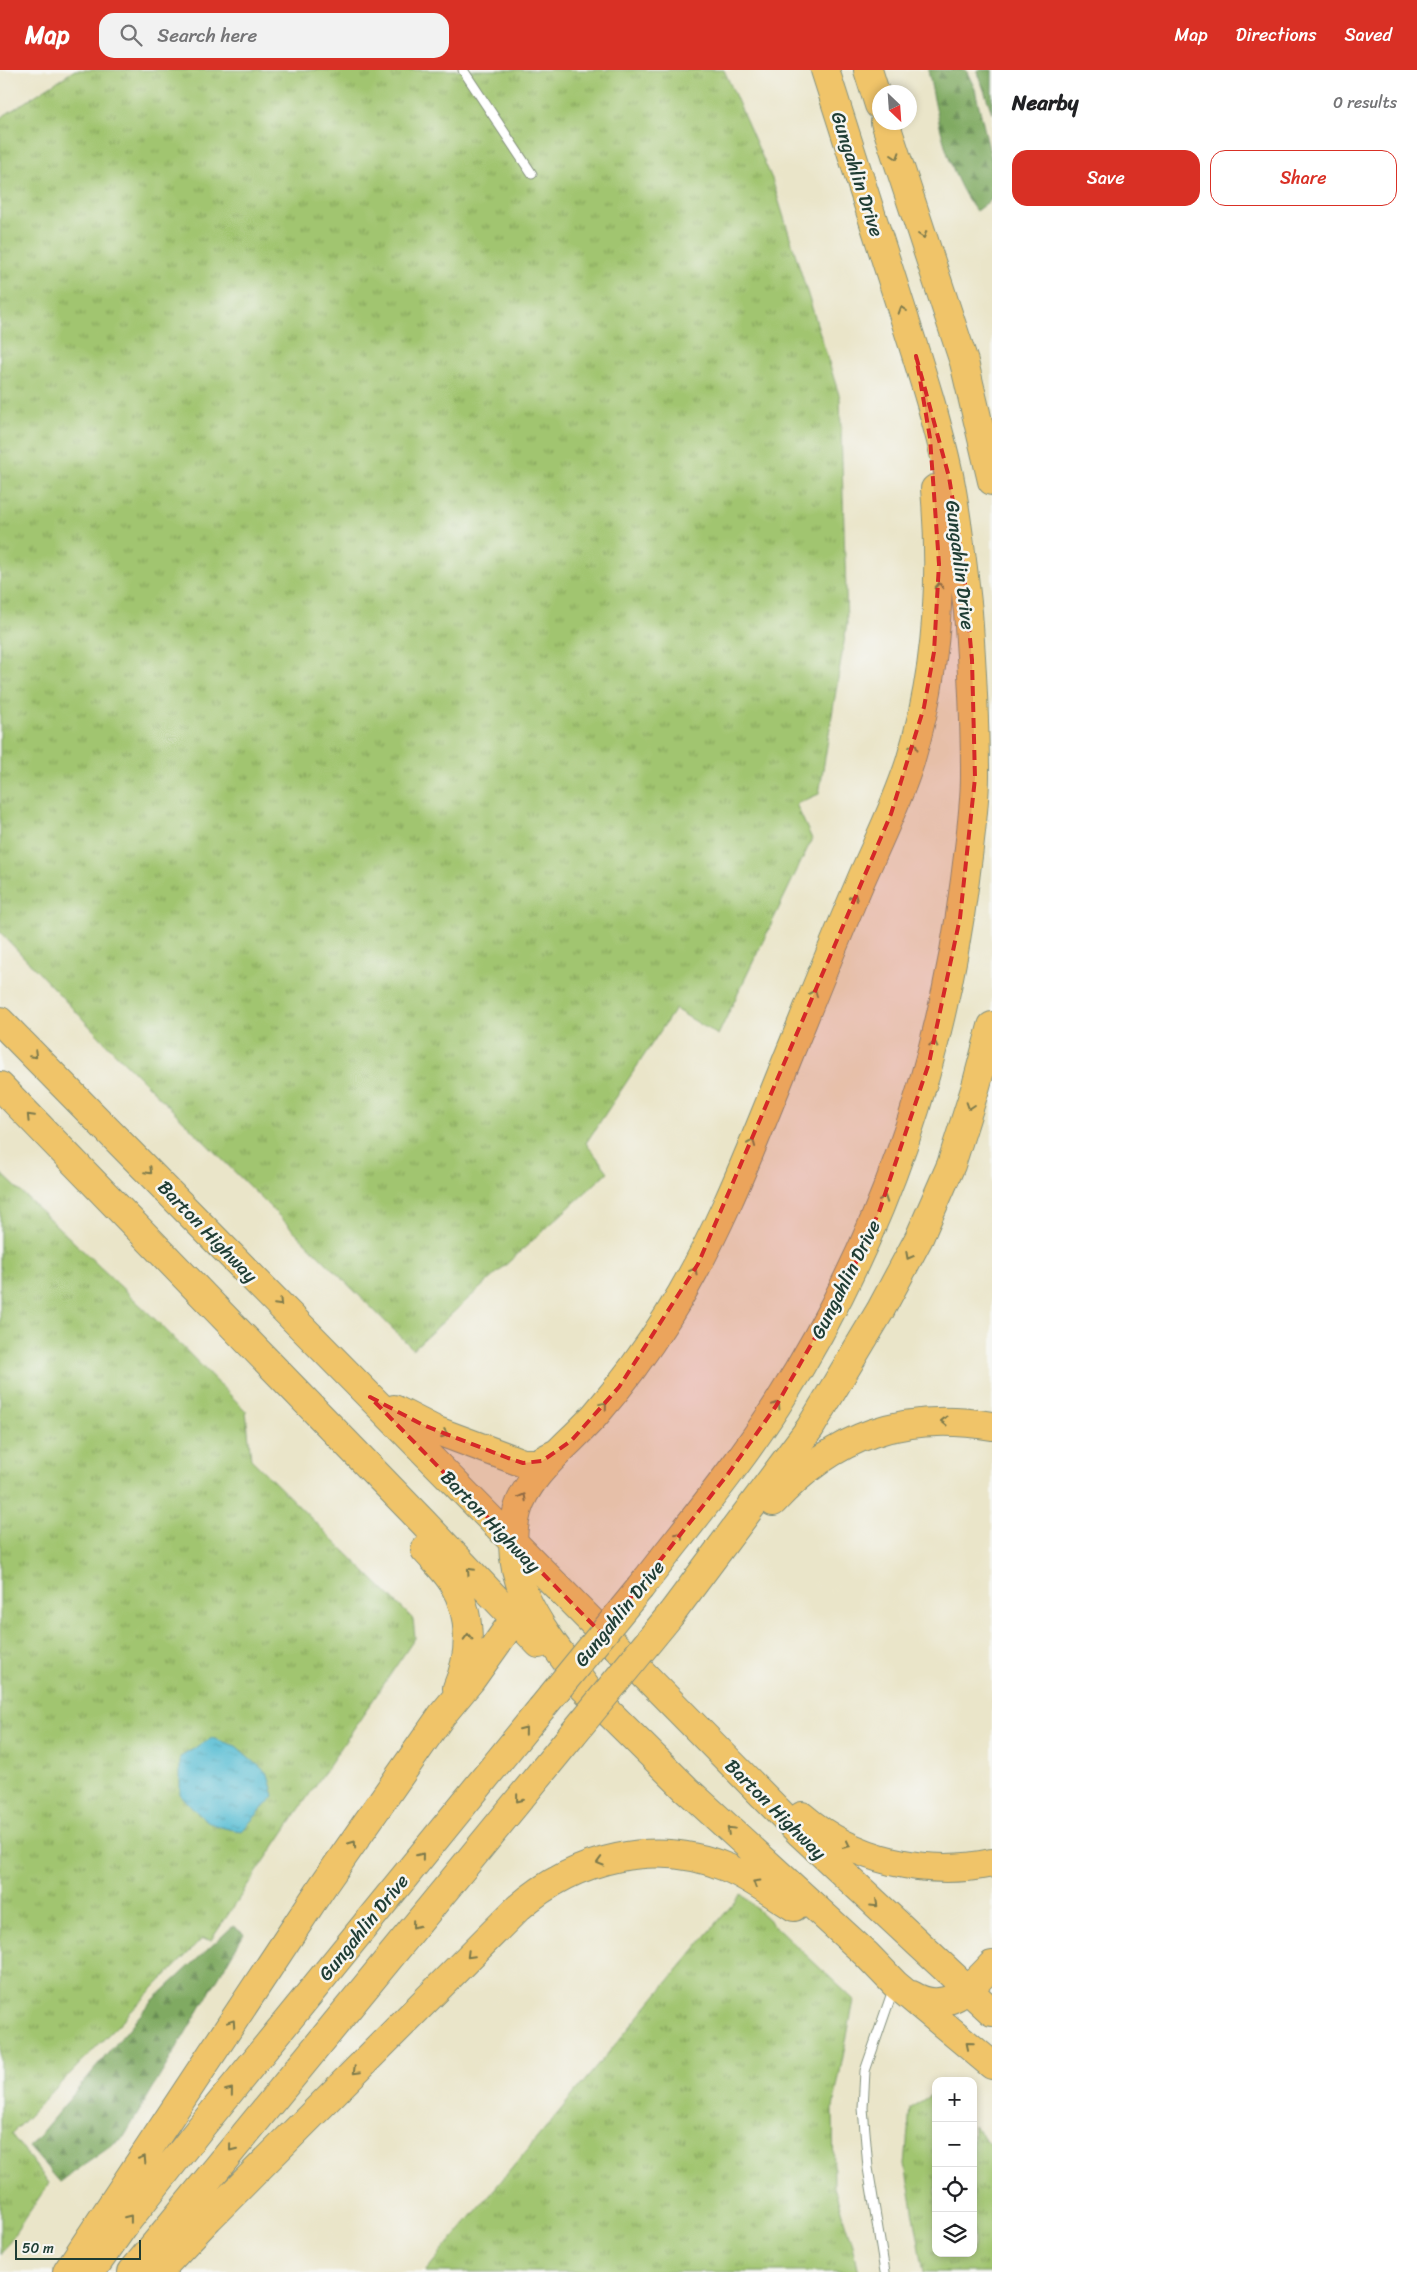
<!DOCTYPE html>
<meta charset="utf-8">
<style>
:root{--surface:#fff;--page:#f2f2f2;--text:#202124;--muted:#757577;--line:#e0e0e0;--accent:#d93025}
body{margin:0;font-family:Sriracha,sans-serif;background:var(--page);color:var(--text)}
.controls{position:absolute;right:15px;bottom:15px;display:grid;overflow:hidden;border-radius:10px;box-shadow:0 2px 8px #0003}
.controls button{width:45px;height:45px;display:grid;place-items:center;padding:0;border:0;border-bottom:1px solid var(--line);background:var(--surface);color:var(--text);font:25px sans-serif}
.compass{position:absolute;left:872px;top:15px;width:45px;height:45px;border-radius:50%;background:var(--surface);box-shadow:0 2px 8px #0003;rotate:155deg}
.scale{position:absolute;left:15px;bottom:12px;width:126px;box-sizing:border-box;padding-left:5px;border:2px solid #1f3d34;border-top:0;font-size:14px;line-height:18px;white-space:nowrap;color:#1f3d34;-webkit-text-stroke:4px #f6f6f2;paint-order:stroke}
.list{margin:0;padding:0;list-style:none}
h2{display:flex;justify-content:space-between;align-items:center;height:65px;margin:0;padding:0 20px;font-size:21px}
h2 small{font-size:16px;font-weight:400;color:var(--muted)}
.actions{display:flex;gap:10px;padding:15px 20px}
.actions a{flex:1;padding:11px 0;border:1px solid var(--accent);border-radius:15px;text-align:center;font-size:18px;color:var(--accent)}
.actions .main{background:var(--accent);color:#fff}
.icon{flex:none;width:28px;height:28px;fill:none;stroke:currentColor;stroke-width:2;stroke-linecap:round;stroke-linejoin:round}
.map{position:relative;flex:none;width:992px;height:2202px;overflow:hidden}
header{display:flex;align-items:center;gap:30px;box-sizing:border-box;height:70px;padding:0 25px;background:var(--accent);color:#fff}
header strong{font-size:24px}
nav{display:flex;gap:28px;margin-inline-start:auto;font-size:18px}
.search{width:350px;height:45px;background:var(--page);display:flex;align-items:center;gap:12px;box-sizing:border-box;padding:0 18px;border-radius:15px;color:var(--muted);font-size:19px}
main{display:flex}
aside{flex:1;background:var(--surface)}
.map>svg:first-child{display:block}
</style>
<header>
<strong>Map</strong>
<div class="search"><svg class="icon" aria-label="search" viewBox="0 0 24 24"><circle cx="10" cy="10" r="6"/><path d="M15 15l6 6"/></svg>Search here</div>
<nav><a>Map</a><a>Directions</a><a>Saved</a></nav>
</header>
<main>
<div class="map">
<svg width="992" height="2202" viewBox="0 0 992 2202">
<defs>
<pattern id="grass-tufts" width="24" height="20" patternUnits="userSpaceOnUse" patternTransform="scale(1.25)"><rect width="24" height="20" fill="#a1c56f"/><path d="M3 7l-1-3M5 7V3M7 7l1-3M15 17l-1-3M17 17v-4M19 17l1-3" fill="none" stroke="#83a15c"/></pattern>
<pattern id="forest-firs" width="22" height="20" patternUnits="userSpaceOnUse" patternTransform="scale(1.25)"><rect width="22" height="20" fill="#80aa62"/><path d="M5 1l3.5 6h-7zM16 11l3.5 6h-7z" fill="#688c52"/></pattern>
<pattern id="water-ripples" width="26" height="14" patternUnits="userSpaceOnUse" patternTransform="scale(1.25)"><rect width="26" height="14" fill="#56bdd4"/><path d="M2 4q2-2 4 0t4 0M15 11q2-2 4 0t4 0" fill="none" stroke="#479bad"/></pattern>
</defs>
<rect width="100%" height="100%" fill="#f6f6f2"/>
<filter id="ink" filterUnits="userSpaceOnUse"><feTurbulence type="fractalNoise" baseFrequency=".02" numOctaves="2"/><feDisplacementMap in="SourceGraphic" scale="10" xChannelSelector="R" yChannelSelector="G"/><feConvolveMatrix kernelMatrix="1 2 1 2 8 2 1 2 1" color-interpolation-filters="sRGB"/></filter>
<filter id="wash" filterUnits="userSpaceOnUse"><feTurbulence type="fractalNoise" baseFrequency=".0096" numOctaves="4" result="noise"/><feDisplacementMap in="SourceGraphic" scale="20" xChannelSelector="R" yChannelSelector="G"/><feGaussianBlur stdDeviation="1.12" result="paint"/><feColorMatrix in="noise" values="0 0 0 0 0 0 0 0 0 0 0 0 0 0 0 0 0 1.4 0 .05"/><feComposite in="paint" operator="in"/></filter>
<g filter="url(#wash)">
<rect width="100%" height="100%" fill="#eae5c9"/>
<path fill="url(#grass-tufts)" stroke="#608152" d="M75 0H724L772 109 840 328 847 554 819 724 796 734 812 769 718 965 675 939 586 1073 608 1102 413 1279 117 985 0 862V48Z
M0 1102 158 1252 246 1341 251 1389 413 1549 415 1568 211 1870 202 1869 11 2064 49 2113 0 2185Z
M741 1824 854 1930 833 2038 834 2118 852 2175 858 2202H425Z
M936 2022V2183H973V2055L992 2076V2202H924L905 2095 910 2038Z"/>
<path fill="url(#forest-firs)" stroke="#50744b" d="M928 0H966L975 19 992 92V129L976 141C946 102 938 47 928 0Z
M977 0H992V43Z
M233 1856 244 1864 124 2067 60 2112 29 2077 152 1931Z"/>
<path fill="url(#water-ripples)" stroke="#3a7d84" d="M212 1668 236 1676 268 1704 274 1726 242 1761C207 1757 202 1748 180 1724V1687Z"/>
</g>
<g filter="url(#ink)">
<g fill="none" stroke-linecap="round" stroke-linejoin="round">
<g stroke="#84917e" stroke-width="11">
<path id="lane" d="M463 0 532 104
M885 2202 868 2098 863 2038 865 2001 894 1917"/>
</g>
<g stroke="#84917e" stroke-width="30">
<path id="highway" d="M868 0 879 35
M885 52 964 292 992 411
M0 951 799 1762 992 1942
M0 1016 422 1451 539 1574
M394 1339 435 1360 523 1393H537L557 1383
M773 1432C834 1365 903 1341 992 1356
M425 1480C435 1491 446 1501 453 1513 472 1545 472 1584 457 1618
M640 1518C686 1458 736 1399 777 1335 879 1175 941 999 965 810 969 776 975 740 975 705 975 651 972 596 968 542 963 496 958 450 949 405 936 344 916 285 897 225 873 150 849 75 825 0
M672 1543 810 1358 880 1241 919 1168 951 1095 976 1016 992 956
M582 1616 686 1719 866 1884 895 1914 992 1995
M593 1627C554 1572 497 1517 517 1442 526 1405 572 1372 596 1344 623 1313 646 1281 668 1246 725 1155 761 1052 802 953 821 905 841 857 861 810 878 771 897 733 910 692 937 603 943 511 935 419
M802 1746C853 1790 926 1807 992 1793
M912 1925C945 1946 971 1918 992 1895
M67 2202 324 1814 442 1645 471 1610 508 1558 530 1538
M91 2202 125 2154 201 2057 541 1639
M132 2202 572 1665
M158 2202 209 2148 518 1838C576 1787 656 1768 728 1798 752 1808 772 1824 794 1837"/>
</g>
<use href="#lane" stroke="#fff" stroke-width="9"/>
<use href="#highway" stroke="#f0c469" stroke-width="28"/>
<g stroke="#84917e" stroke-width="30" stroke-linecap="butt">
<path id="highway-bridge" d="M541 1639 640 1518
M572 1665 672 1543"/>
</g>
<use href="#highway-bridge" stroke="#f0c469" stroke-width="28"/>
</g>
<defs><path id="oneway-chevron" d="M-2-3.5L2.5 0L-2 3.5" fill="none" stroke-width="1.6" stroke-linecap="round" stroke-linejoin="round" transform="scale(1.25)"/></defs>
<g stroke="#7d7a4c">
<use href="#oneway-chevron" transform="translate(896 86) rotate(72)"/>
<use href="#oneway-chevron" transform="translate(923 165) rotate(72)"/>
<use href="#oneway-chevron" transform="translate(902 240) rotate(-108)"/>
<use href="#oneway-chevron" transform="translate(939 516) rotate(-88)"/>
<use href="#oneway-chevron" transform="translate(914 676) rotate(-74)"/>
<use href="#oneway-chevron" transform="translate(854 827) rotate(-67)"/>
<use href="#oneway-chevron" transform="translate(814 923) rotate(-68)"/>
<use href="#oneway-chevron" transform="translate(934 974) rotate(-77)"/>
<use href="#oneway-chevron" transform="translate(34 985) rotate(45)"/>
<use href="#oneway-chevron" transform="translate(970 1036) rotate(108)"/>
<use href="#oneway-chevron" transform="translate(30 1047) rotate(-134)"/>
<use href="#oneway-chevron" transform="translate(752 1073) rotate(-68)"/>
<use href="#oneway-chevron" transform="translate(149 1101) rotate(45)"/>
<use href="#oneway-chevron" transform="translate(884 1129) rotate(-70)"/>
<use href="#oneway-chevron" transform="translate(909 1186) rotate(118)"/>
<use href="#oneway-chevron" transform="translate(694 1201) rotate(-61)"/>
<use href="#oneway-chevron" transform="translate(279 1233) rotate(46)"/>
<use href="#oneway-chevron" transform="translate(604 1335) rotate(-50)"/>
<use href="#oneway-chevron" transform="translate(777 1335) rotate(-58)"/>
<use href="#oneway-chevron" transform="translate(944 1351) rotate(-180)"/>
<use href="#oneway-chevron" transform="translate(445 1364) rotate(21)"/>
<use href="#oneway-chevron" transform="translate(523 1427) rotate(-62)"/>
<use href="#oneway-chevron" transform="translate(680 1465) rotate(-52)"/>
<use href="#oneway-chevron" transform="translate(470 1501) rotate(-133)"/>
<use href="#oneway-chevron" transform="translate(468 1567) rotate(-92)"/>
<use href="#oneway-chevron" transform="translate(524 1660) rotate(-51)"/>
<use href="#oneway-chevron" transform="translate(519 1729) rotate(129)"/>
<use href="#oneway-chevron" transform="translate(730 1760) rotate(-137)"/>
<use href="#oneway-chevron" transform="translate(353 1774) rotate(-55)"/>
<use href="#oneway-chevron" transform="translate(847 1775) rotate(26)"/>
<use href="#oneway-chevron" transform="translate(421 1786) rotate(-51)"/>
<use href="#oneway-chevron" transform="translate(600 1792) rotate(164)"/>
<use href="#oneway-chevron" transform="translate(756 1813) rotate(-149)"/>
<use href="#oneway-chevron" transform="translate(875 1834) rotate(43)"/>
<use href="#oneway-chevron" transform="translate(415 1855) rotate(129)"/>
<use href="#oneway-chevron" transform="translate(470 1885) rotate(135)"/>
<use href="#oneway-chevron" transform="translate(232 1953) rotate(-56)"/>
<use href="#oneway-chevron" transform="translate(969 1975) rotate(-140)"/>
<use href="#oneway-chevron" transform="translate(356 2001) rotate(135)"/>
<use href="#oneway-chevron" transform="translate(230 2021) rotate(-51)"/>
<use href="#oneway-chevron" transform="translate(232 2078) rotate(129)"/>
<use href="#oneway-chevron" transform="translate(143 2089) rotate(-57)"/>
<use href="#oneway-chevron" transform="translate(129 2148) rotate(-52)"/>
</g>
</g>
<path fill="#d62828" fill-opacity="0.2" stroke="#d62828" stroke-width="4" stroke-dasharray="10 6" stroke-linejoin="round" d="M916 286 949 407 963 493 972 590 975 708 960 848 929 993 879 1142 848 1210 776 1336 728 1404 602 1564 370 1327 423 1355 508 1388 523 1393 542 1391 571 1371 619 1317 698 1194 891 744 924 637 934 582 939 494 930 368Z"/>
<g text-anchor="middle" stroke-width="5" stroke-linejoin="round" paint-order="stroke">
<g font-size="19" fill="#1f3d34" stroke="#f6f6f2">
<text transform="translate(858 104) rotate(72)" y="7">Gungahlin Drive</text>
<text transform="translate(961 495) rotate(83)" y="7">Gungahlin Drive</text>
<text transform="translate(208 1161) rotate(46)" y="7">Barton Highway</text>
<text transform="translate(845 1209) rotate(-63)" y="7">Gungahlin Drive</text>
<text transform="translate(491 1451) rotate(46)" y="7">Barton Highway</text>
<text transform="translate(619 1543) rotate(-51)" y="7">Gungahlin Drive</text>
<text transform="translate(776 1739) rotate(45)" y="7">Barton Highway</text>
<text transform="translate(363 1857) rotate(-51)" y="7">Gungahlin Drive</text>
</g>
</g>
</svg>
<div class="controls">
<button>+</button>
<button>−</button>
<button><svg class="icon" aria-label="locate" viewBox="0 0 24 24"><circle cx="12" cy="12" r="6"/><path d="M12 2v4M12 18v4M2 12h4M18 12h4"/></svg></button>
<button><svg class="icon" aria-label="layers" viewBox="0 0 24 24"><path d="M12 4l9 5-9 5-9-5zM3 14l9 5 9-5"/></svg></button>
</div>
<svg class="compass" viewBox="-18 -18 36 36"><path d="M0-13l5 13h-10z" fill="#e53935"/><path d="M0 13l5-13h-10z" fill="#757577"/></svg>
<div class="scale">50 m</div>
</div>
<aside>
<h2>Nearby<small>0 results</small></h2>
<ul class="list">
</ul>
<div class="actions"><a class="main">Save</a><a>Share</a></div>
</aside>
</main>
